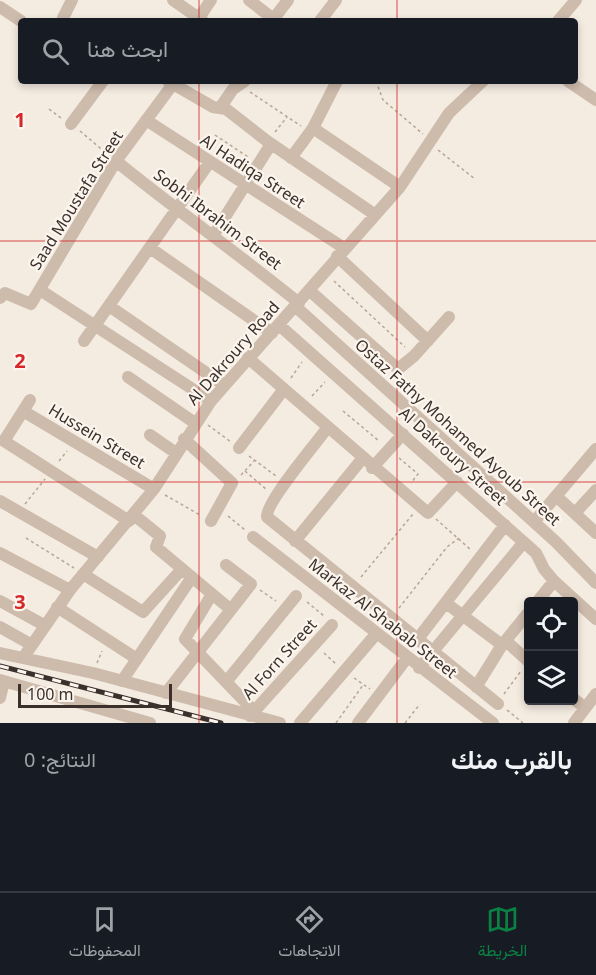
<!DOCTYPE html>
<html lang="ar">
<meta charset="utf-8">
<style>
:root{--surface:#171b24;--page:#242831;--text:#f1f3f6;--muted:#9ea1a6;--line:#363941;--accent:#0b8043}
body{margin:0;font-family:"Noto Sans",Vazirmatn,sans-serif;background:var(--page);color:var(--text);direction:rtl}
.controls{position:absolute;right:18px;bottom:18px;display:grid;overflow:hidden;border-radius:6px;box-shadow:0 3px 9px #0003}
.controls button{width:54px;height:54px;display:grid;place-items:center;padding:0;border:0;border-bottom:2px solid var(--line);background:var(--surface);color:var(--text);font:30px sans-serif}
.scale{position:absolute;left:18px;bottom:15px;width:154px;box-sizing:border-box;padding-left:6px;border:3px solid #3b302b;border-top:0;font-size:16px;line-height:21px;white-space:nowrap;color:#3b302b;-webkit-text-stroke:4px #fbf5ee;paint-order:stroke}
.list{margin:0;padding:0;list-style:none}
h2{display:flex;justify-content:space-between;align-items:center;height:78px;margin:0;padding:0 24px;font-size:26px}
h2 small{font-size:20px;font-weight:400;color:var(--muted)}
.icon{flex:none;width:33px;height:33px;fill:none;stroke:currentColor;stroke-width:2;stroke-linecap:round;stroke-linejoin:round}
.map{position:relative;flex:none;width:596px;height:723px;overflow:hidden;direction:ltr}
.search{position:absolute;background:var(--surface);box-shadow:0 3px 9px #0003;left:18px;right:18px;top:18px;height:66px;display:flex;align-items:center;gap:15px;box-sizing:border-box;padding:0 21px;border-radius:6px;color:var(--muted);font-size:22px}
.sheet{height:168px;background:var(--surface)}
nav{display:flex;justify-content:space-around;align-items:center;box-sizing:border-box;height:84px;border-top:2px solid var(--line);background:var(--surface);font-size:16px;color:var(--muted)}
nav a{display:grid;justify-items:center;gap:3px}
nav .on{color:var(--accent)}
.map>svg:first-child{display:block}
</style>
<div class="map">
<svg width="596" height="723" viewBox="0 0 596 723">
<rect width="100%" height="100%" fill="#f4ebe1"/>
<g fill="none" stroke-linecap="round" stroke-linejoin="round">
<path stroke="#b9a596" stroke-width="1.5" stroke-dasharray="3 3" stroke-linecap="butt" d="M376 81 383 100 423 134
M250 92 301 126
M49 109 61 118
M80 131 106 153
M275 132 287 117
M215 135 248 157
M438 150 475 179
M334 281 405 347
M291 378 302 362
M312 396 325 382
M343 411 379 441
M208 425 231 442
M249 456 276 476
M399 458 418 474 411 483
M59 461 67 451
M245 471 267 490
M241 475 254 461
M165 495 200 515
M25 504 45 479
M228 516 245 530
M436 519 471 550
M26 538 74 568
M361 577 413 514
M260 590 276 601
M307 602 324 616
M399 608 447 547 459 538
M324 653 336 664
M97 663 102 651
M354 678 370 689
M504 694 521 671
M507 710 523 723
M336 723 363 685
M405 723 420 704"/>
<path stroke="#cdbbac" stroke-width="12" d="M173 0 203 21
M249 0 276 21
M0 7 21 21
M63 18 72 0
M199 18 211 0
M272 21 288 0
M320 21 336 0
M558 21 576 0
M168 81 213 107 226 109 267 141 374 214
M568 81 596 100
M220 108 233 89 245 81
M146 120 344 248
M71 124 103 81
M313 128 400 187
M291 158 313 128 337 81
M116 161C176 210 239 254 299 303
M213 236 271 144
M150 248 272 333
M337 256 428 341
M40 290 211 401
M310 291 398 369 414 356 449 317
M0 298 5 293 31 304 116 161 173 84
M109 306 224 385
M296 307 556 542 596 583
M279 325 536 553 544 569 554 581 596 619
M84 341 209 163
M248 358 428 513 457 482
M128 377 195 423
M30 400 4 441 129 521
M23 411 154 489
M328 427C317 442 265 503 267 517L498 704
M150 435 176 453
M184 439 232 483 211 521
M239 448 284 389
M372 468 403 434
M556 496 596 533
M0 501 98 557
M575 513 596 490
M134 515 160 536 156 547 230 609
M534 522 596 449
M253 537 493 723
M295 541 362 459
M0 553 70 590
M83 574 143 612 182 569
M212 594 185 639 254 711
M0 601 44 625
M537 602 554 581
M446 603 502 645
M57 607 137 659
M0 627 32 645
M417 640 505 525
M506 641 528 661
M0 653 93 673 280 723
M23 658 70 590 154 489 211 401 400 187 449 113 483 81
M419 668 524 542
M0 680 150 723
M122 681 192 577
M226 682 296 596
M476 687 502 645 528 613
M166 693 251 584 226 565
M0 698 4 681
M574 699 585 708
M250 716 332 625
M300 723 377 633
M358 723 407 658
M574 723 596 694"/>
<g stroke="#3b302b" stroke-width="5">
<path id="rail" d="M0 666 221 723"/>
</g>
<use href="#rail" stroke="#fbf5ee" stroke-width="3" stroke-dasharray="9" stroke-linecap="butt"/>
</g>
<path fill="none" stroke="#d62828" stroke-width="1.5" stroke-opacity="0.55" d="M199 0V21M397 0V21M199 81V723M397 81V723M0 241H596M0 482H596"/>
<g text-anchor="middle" stroke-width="4.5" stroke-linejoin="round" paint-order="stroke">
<g font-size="16" fill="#3b302b" stroke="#fbf5ee">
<text transform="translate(253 171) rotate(33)" y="6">Al Hadiqa Street</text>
<text transform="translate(76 200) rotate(-58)" y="6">Saad Moustafa Street</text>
<text transform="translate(218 219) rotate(37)" y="6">Sobhi Ibrahim Street</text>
<text transform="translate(233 353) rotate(-49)" y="6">Al Dakroury Road</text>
<text transform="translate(458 432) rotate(42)" y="6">Ostaz Fathy Mohamed Ayoub Street</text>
<text transform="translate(97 436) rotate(31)" y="6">Hussein Street</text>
<text transform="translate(453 456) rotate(42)" y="6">Al Dakroury Street</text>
<text transform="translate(383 618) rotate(38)" y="6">Markaz Al Shabab Street</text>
<text transform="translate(279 659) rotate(-48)" y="6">Al Forn Street</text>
</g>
</g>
<g font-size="20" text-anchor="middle" font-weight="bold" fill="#d62828" stroke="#fbf5ee" stroke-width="4.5" stroke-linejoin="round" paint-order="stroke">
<text x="20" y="127">1</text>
<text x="20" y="368">2</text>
<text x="20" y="609">3</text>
</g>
</svg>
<div class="controls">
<button><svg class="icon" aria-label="locate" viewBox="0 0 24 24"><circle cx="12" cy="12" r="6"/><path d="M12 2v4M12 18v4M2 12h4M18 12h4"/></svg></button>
<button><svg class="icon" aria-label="layers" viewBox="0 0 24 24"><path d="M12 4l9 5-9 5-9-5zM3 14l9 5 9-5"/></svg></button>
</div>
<div class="scale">100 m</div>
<div class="search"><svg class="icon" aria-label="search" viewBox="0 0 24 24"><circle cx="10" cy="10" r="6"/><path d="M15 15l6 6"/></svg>ابحث هنا</div>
</div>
<section class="sheet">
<h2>بالقرب منك<small>النتائج: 0</small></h2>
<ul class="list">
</ul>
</section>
<nav>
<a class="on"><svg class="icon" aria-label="map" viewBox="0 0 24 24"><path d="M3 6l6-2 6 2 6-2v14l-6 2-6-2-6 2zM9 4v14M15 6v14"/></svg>الخريطة</a>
<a><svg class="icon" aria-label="directions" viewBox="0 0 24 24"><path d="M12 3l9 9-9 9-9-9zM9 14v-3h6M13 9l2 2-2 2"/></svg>الاتجاهات</a>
<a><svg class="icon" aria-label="saved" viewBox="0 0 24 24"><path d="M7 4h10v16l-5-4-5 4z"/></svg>المحفوظات</a>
</nav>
